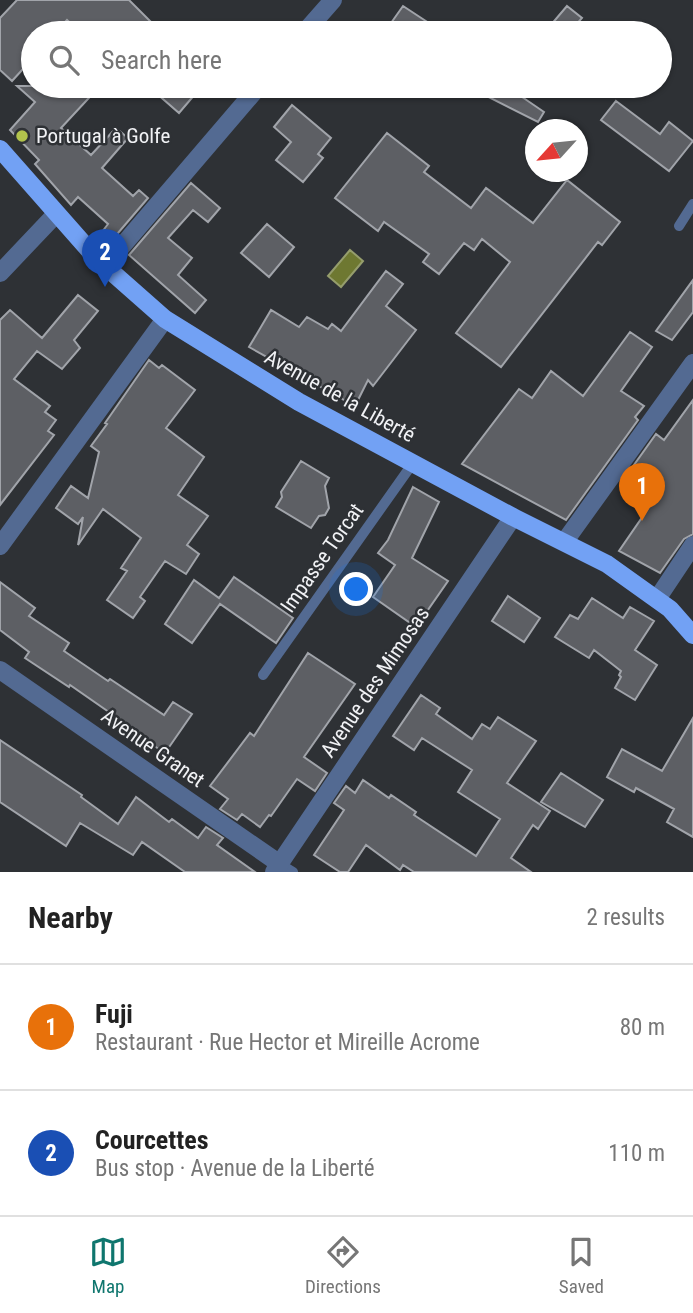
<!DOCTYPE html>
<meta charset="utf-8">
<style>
:root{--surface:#fff;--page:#f6f6f6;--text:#222;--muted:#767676;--line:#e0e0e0;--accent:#0f766e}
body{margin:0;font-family:"Roboto Condensed",sans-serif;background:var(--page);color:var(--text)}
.compass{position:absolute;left:525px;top:119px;width:63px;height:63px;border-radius:50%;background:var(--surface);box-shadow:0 2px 5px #0004;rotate:243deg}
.you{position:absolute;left:357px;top:590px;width:24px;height:24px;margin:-18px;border:5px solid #fff;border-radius:50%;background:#1a73e8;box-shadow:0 0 0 10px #1a73e833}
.badge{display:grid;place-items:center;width:46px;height:46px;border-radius:50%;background:var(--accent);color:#fff;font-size:23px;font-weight:700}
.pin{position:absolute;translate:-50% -58px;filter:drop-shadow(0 2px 4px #0008)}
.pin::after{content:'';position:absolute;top:37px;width:24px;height:21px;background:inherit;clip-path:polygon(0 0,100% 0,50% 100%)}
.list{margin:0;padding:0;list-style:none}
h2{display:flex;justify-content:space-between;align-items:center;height:91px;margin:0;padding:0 28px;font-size:30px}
h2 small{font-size:23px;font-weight:400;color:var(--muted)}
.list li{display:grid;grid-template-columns:46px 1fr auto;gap:21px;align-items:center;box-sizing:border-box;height:126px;padding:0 28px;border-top:2px solid var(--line)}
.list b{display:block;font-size:26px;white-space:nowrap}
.list p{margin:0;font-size:23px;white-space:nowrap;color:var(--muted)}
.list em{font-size:23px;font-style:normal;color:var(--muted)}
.icon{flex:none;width:38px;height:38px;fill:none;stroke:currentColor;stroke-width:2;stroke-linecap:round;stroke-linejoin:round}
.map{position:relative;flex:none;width:693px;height:872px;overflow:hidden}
.search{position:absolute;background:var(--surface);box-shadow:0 2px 5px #0004;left:21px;right:21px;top:21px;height:77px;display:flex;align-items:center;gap:18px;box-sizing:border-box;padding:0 24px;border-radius:38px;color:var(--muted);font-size:26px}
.sheet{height:343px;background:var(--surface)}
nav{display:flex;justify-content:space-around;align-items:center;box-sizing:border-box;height:98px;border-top:2px solid var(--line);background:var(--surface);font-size:19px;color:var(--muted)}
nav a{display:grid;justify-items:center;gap:4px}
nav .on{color:var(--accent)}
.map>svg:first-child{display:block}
</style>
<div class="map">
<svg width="693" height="872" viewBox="0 0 693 872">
<rect width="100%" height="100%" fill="#2e3135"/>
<path fill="#6e7831" stroke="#959d6c" stroke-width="2" d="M350 250 363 261 341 287 328 276Z"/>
<path fill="#5d5f64" stroke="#a1a4aa" stroke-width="2" d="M17 0H129L162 33H81L67 20 55 33H33V58L12 81 0 70V18Z
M403 6 444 33H384Z
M567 6 582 18 569 33H544Z
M17 86H100L61 128 91 155 116 128 128 138 102 168 133 196 139 190 148 198 112 240 102 232 108 224 78 197 71 205 35 164 39 160 10 130 35 102Z
M148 86H202L179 113Z
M467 86H506L544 112 538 122Z
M616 101 660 134 669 122 693 141 669 171 601 120Z
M292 105 331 138 318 154 323 158 303 182 276 160 291 142 274 127Z
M387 133 429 166 424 172 471 208 486 188 533 223 567 180 620 222 602 245 598 242 501 367 456 333 510 262 482 239 474 250 464 243 439 274 423 262 429 254 384 222 378 231 335 198Z
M191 183 220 208 208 222 193 210 168 238 192 258 178 275 206 300 195 313 129 255Z
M267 224 294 247 269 277 241 253Z
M386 271 403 284 386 306 416 330 373 386 368 380 355 406 249 347 271 310 299 327 307 317 328 329 332 324 341 331Z
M693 280V312L672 340 656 331Z
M78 295 98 311 74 340 80 348 62 369 37 351 14 379 50 406 45 412 56 420 48 431 54 435 0 505V320L10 310 42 338Z
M630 332 652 347 621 391 644 406 635 417 638 420 566 520 462 464 519 389 532 398 551 371 583 396Z
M149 360 159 368 162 365 195 390 166 428 204 457 178 495 208 516 187 545 199 554 186 574 165 561 140 597 145 601 133 618 107 600 127 571 121 568 141 538 103 509 78 545 83 517 78 524 56 508 71 486 88 498 99 452 91 446 107 424 105 423Z
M693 400V534L684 539 660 573 619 551 654 500 624 479 656 434 664 440Z
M301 461 329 478 325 486 329 508 325 515 319 516 311 528 276 507 282 497 281 492Z
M413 487 439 502 412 558 448 581 416 627 373 597 395 565 378 553 388 540Z
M234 577 293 618 276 643 220 604 192 643 165 624 194 580 219 598Z
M0 582 35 608 29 616 69 643 64 651 83 664 108 681 110 679 164 715 173 702 192 714 165 753 114 720 116 717 70 685 69 687 25 658 29 652 0 630Z
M508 596 540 618 524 642 492 621Z
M592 598 623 618 630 607 654 621 635 650 657 665 635 700 615 688 621 677 619 675 621 671 594 650 589 658 555 637 570 615 578 619Z
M308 653 355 684 304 757 327 773 315 791 297 779 271 816 269 815 260 827 242 814 237 820 220 809 228 799 210 786 250 733 254 736Z
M421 695 440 708 436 714 472 739 482 724 490 729 498 717 536 741 507 783 550 811 538 829 533 825 511 858 531 872H414L403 865 400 870 366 845 348 872H340L314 855 344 810 334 803 346 786 355 793 363 780 389 798 391 795 416 812 414 815 476 856 500 819 458 792 472 770 422 738 414 750 393 736Z
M693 718V837L667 822 674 809 636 788 634 792 607 777 622 749 662 771Z
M0 740 82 795 81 797 118 824 136 797 169 822 172 819 198 838 206 827 223 838 217 845 255 872H185L142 842 133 855 80 823 66 846 0 802Z
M561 773 603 800 585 827 541 802Z"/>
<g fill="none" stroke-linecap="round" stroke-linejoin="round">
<path stroke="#536a92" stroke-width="10" d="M679 226 693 204
M263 675 413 463
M280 864 293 872"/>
<path stroke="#536a92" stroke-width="18" d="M304 33 333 0
M105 266 259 86
M0 273 56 214
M565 541 693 363
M0 546 165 319
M657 599 693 545
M0 670 280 864
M274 872 513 517"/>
<path stroke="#72a1f4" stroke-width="18" d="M0 149 97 259 165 319 299 402 513 517 607 564 670 609 693 635"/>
</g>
<circle fill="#b2c34c" stroke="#2e3135" stroke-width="2.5" cx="22" cy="136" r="7"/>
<g text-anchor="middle" stroke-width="5" stroke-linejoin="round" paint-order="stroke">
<g font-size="21" fill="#f1f2f5" stroke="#2e3135" text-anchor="start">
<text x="36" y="143">Portugal à Golfe</text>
</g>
<g font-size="21" fill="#f1f2f5" stroke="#2e3135">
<text transform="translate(340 396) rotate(29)" y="7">Avenue de la Liberté</text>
<text transform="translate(322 558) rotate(-55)" y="7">Impasse Torcat</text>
<text transform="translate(375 682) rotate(-56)" y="7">Avenue des Mimosas</text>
<text transform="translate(153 748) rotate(35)" y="7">Avenue Granet</text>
</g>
</g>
</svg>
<svg class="compass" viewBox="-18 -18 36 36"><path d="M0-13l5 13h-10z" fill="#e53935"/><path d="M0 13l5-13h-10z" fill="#767676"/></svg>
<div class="you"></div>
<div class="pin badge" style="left:642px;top:521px;background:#e8710a">1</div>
<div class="pin badge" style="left:105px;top:287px;background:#1a4fb4">2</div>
<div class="search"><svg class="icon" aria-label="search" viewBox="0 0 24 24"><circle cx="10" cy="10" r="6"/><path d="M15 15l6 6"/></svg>Search here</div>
</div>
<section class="sheet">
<h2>Nearby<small>2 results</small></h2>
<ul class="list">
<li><span class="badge" style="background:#e8710a">1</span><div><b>Fuji</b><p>Restaurant · Rue Hector et Mireille Acrome</p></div><em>80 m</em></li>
<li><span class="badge" style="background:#1a4fb4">2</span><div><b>Courcettes</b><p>Bus stop · Avenue de la Liberté</p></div><em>110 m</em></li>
</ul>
</section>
<nav>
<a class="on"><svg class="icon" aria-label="map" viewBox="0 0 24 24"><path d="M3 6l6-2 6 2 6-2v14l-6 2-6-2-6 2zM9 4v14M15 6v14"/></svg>Map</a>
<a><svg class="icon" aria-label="directions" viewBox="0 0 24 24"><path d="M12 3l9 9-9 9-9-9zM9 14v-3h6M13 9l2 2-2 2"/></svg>Directions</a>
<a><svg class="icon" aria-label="saved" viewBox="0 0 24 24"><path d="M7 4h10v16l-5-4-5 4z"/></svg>Saved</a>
</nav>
